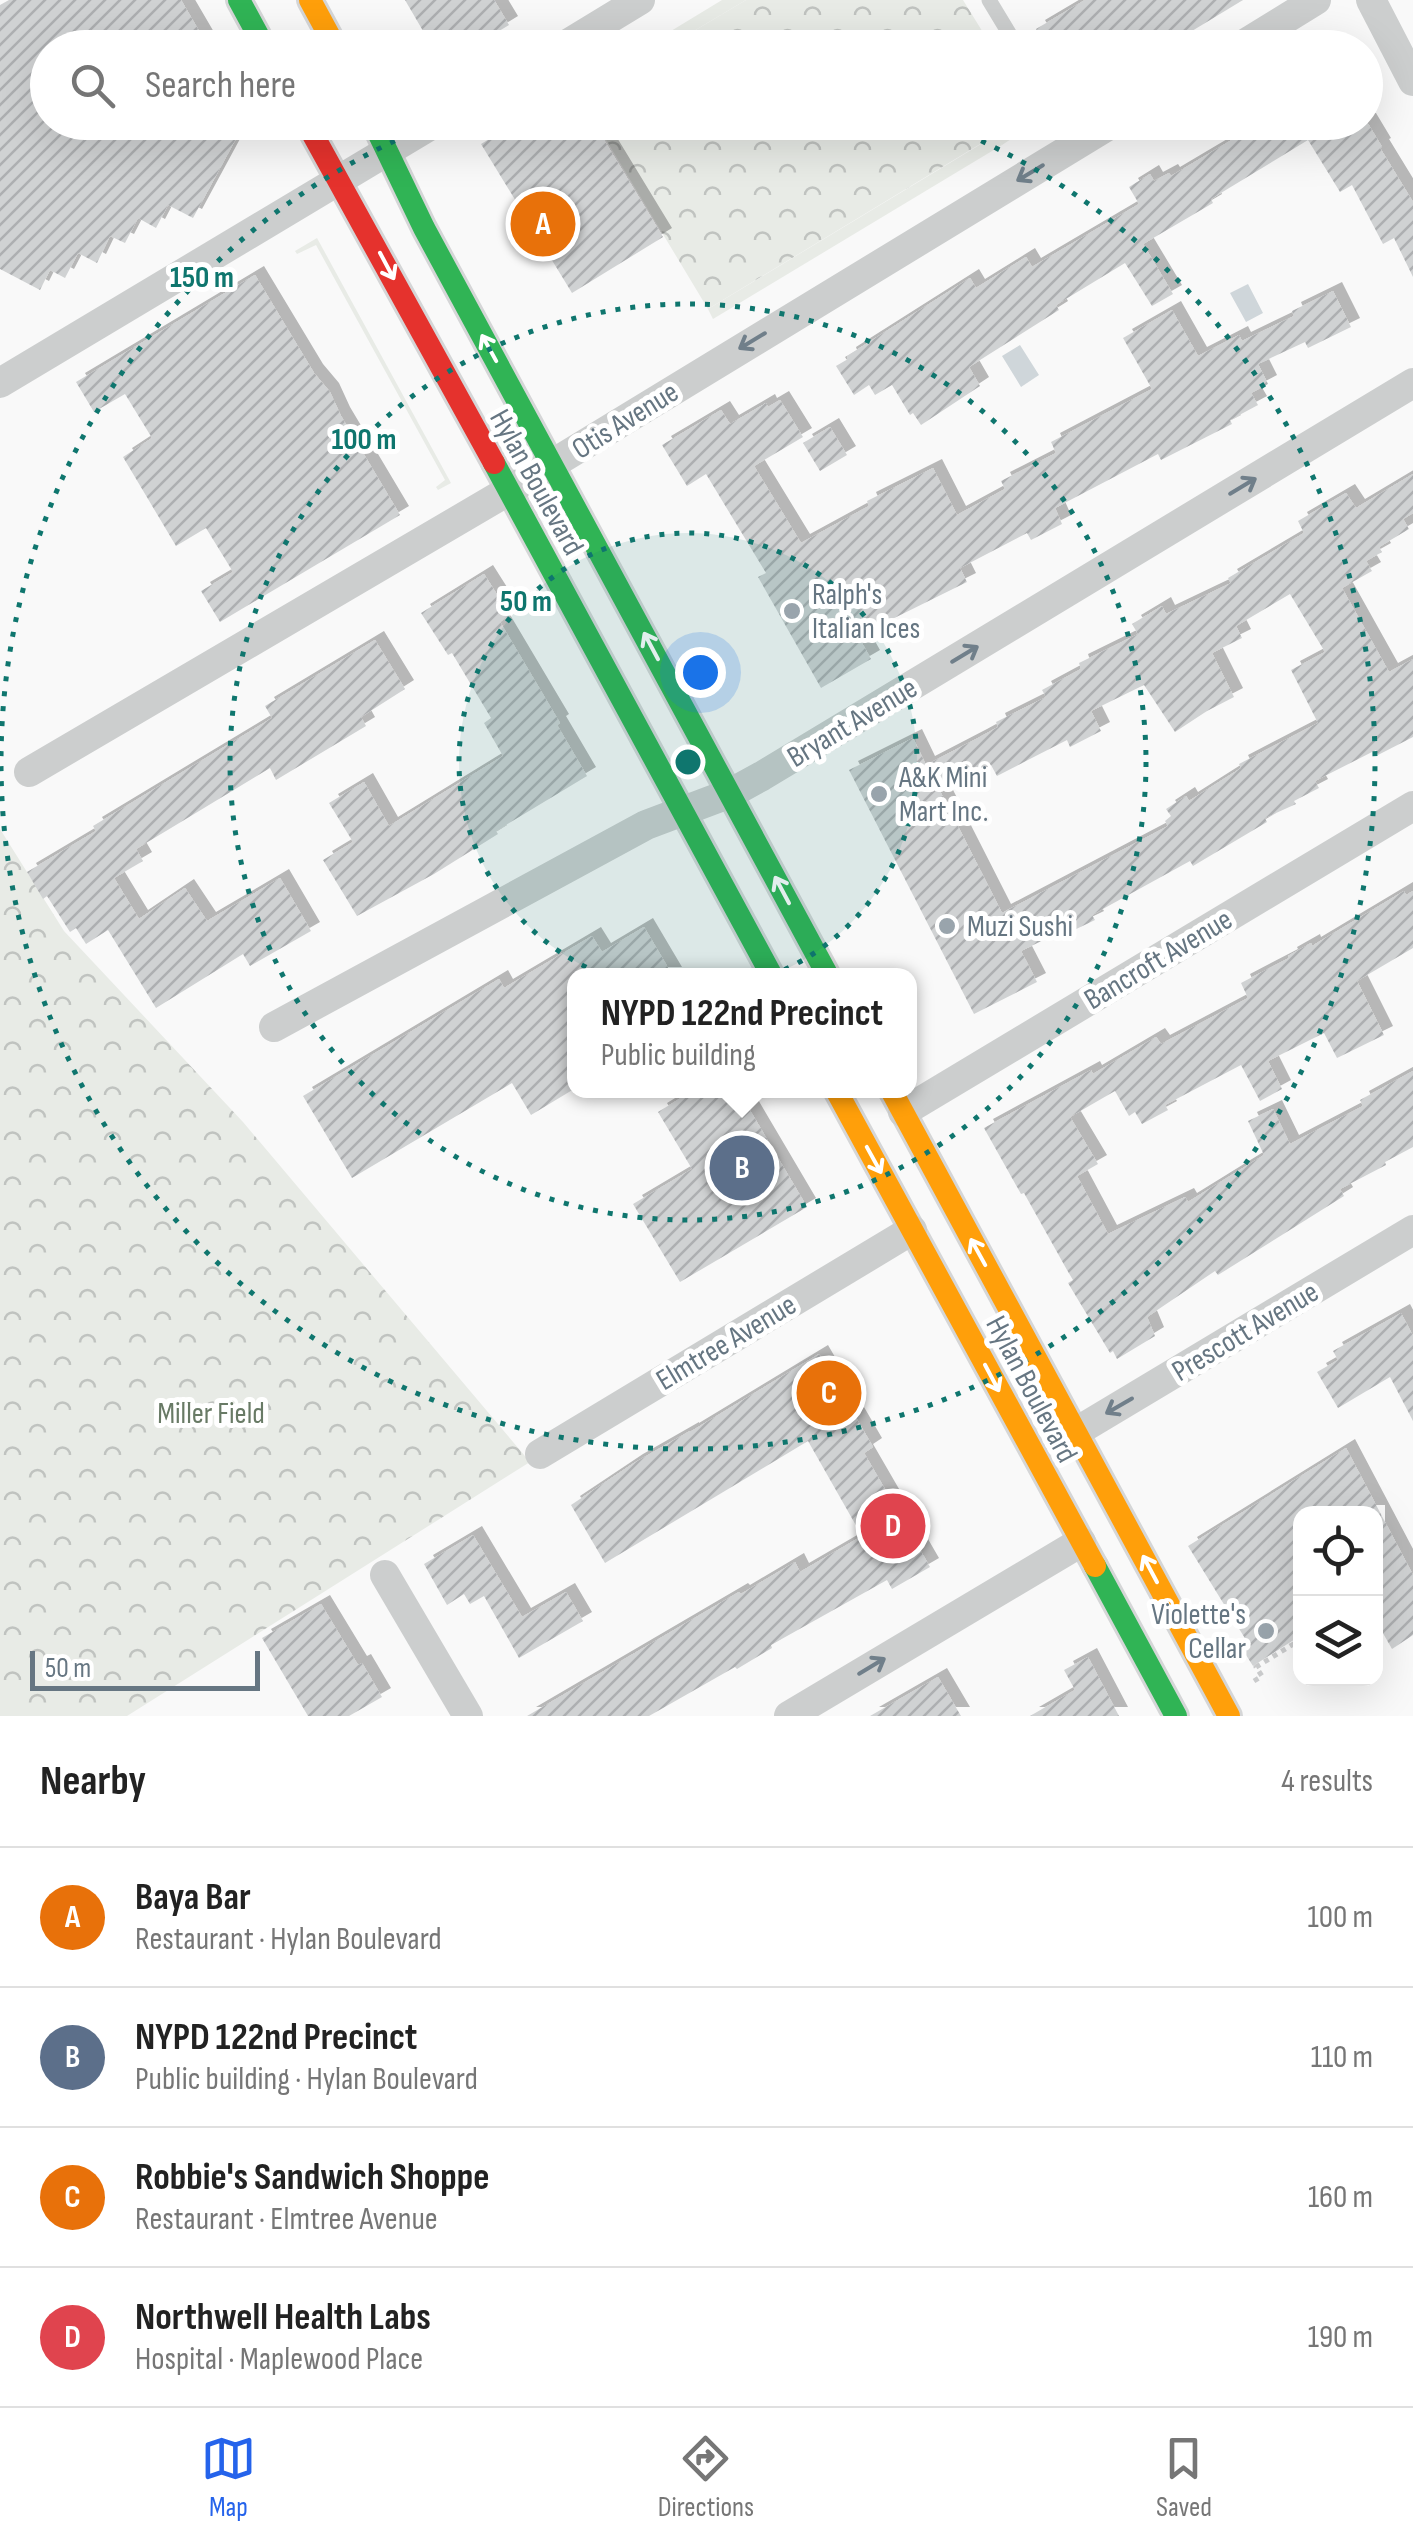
<!DOCTYPE html>
<meta charset="utf-8">
<style>
:root{--surface:#fff;--page:#f2f2f2;--text:#222;--muted:#767676;--line:#e0e0e0;--accent:#2563eb}
body{margin:0;font-family:"Sofia Sans Condensed",sans-serif;background:var(--page);color:var(--text)}
.controls{position:absolute;right:30px;bottom:30px;display:grid;overflow:hidden;border-radius:20px;box-shadow:0 10px 40px #0002}
.controls button{width:90px;height:90px;display:grid;place-items:center;padding:0;border:0;border-bottom:2px solid var(--line);background:var(--surface);color:var(--text);font:50px sans-serif}
.scale{position:absolute;left:30px;bottom:25px;width:230px;box-sizing:border-box;padding-left:10px;border:5px solid #667682;border-top:0;font-size:28px;line-height:35px;white-space:nowrap;color:#667682;-webkit-text-stroke:8px #fff;paint-order:stroke}
.you{position:absolute;left:700px;top:672px;width:35px;height:35px;margin:-25px;border:8px solid #fff;border-radius:50%;background:#1a73e8;box-shadow:0 0 0 15px #1a73e833}
.badge{display:grid;place-items:center;width:65px;height:65px;border-radius:50%;background:var(--accent);color:#fff;font-size:32px;font-weight:700}
.pin{position:absolute;translate:-50% -50%;border:5px solid #fff;box-shadow:0 2px 10px #0006}
.popup{position:absolute;left:567px;top:968px;width:350px;height:130px;box-sizing:border-box;display:grid;place-content:center;border-radius:20px;background:var(--surface);filter:drop-shadow(0 2px 8px #0005);font-size:32px;white-space:nowrap;color:var(--muted)}
.popup b{font-size:38px;color:var(--text)}
.popup::after{content:'';position:absolute;left:50%;top:100%;margin-left:-20px;border:20px solid transparent;border-top-color:var(--surface)}
.list{margin:0;padding:0;list-style:none}
h2{display:flex;justify-content:space-between;align-items:center;height:130px;margin:0;padding:0 40px;font-size:42px}
h2 small{font-size:32px;font-weight:400;color:var(--muted)}
.list li{display:grid;grid-template-columns:65px 1fr auto;gap:30px;align-items:center;box-sizing:border-box;height:140px;padding:0 40px;border-top:2px solid var(--line)}
.list b{display:block;font-size:38px;white-space:nowrap}
.list p{margin:0;font-size:32px;white-space:nowrap;color:var(--muted)}
.list em{font-size:32px;font-style:normal;color:var(--muted)}
.icon{flex:none;width:55px;height:55px;fill:none;stroke:currentColor;stroke-width:2;stroke-linecap:round;stroke-linejoin:round}
.map{position:relative;flex:none;width:1413px;height:1716px;overflow:hidden}
.search{position:absolute;background:var(--surface);box-shadow:0 10px 40px #0002;left:30px;right:30px;top:30px;height:110px;display:flex;align-items:center;gap:25px;box-sizing:border-box;padding:0 35px;border-radius:55px;color:var(--muted);font-size:38px}
.sheet{height:690px;background:var(--surface)}
nav{display:flex;justify-content:space-around;align-items:center;box-sizing:border-box;height:140px;border-top:2px solid var(--line);background:var(--surface);font-size:28px;color:var(--muted)}
nav a{display:grid;justify-items:center;gap:5px}
nav .on{color:var(--accent)}
.map>svg:first-child{display:block}
</style>
<div class="map">
<svg width="1413" height="1716" viewBox="0 0 1413 1716">
<defs>
<pattern id="park-crowns" width="20" height="18" patternUnits="userSpaceOnUse" patternTransform="scale(2.5)"><rect width="20" height="18" fill="#e8ebe6"/><path d="M2 6a3 3 0 1 1 6 0M12 15a3 3 0 1 1 6 0" fill="none" stroke="#c0c3c0"/></pattern>
<pattern id="building-hatch" width="6" height="6" patternUnits="userSpaceOnUse" patternTransform="scale(2.5)"><rect width="6" height="6" fill="#d0d2d3"/><path d="M-1 1l2-2M0 6l6-6M5 7l2-2" fill="none" stroke="#adafb1"/></pattern>
<filter id="shadow"><feDropShadow dx="9" dy="-9" stdDeviation="0" flood-color="#0004"/></filter>
</defs>
<rect width="100%" height="100%" fill="#f9f9f9"/>
<path fill="#e8ebe6" d="M722 0H746L667 47 643 48Z
M996 135 1002 145 713 319 708 309Z
M317 238 451 483 438 490 436 487 445 480 316 245 297 254 295 251Z"/>
<path fill="url(#park-crowns)" d="M746 0H963L992 47H667Z
M1037 122 1002 145 995 135 708 309 596 123Z
M0 829 64 931 243 1122 530 1462 127 1716H0Z"/>
<path fill="#cfd6da" d="M1248 284 1263 313 1246 322 1230 293Z
M1020 345 1039 375 1021 387 1002 356Z"/>
<path fill="url(#building-hatch)" fill-rule="evenodd" filter="url(#shadow)" d="M9 0H181L209 48H48V122H245L193 218 168 205 156 228 138 218 125 243 110 236 97 263 78 253 65 278 50 270 40 290 0 269V5Z
M405 0H494L509 25 471 48H433Z
M1085 0H1243L1164 48H1047L1036 29Z
M517 122H593L663 237 572 293 481 144Z
M1262 122H1367L1382 147 1380 148 1413 202V277L1394 238 1383 244 1352 185 1340 192 1308 140 1211 199 1213 203 1143 244 1173 294 1152 306 1125 263 1056 305 1059 310 969 367 980 386 921 425 913 413 910 415 892 385 875 395 869 385 854 395 836 366 848 359 847 356 970 278 976 288 1026 257 1032 267 1139 204 1129 187 1150 174 1154 181 1169 173 1171 176Z
M255 275 314 373 330 392 341 416 400 515 220 622 201 591 233 572 206 528 176 546 123 457 152 438 125 394 94 412 76 382Z
M1333 291 1351 327 1308 348 1305 342 1258 364 1268 384 1251 393 1258 405 1230 420 1232 424 1161 460 1158 454 1055 508 1062 524 1031 540 1027 533 960 568 967 582 858 636 871 659 821 688 758 577 766 573 706 474 687 486 662 445 721 410 730 424 766 403 768 407 780 400 803 437 754 466 801 543 869 506 867 501 933 468 957 515 1005 489 1001 481 1056 453 1051 442 1152 389 1123 338 1172 310 1198 356 1239 335 1242 341 1294 316 1292 311Z
M830 427 847 455 820 471 803 443Z
M1413 474V513L1403 519 1409 529 1379 547 1382 552 1366 561 1372 571 1342 588 1389 672 1413 659V737L1378 755 1376 750 1315 781 1319 788 1294 801 1296 804 1265 818 1267 822 1193 866 1190 861 1092 915 1095 920 1068 933 1066 929 1021 951 1037 982 974 1014 849 770 913 738 926 765 978 738 998 727 996 722 1046 697 1042 690 1081 669 1079 663 1138 634 1132 624 1162 606 1166 614 1231 583 1228 578 1304 533 1298 521 1346 493 1356 508ZM1290 594 1325 652 1291 670 1318 723 1239 764 1241 768 1189 801 1186 796 1166 809 1171 816 1165 821 1168 826 1002 913 940 791 991 765 997 776 1067 740 1070 747 1101 731 1091 711 1144 685 1175 732 1207 711 1234 697 1212 653 1242 638 1236 626Z
M484 574 510 615 500 622 560 723 557 725 587 776 496 831 498 834 434 874 357 916 323 860 353 842 329 803 364 782 389 826 503 756 484 723 491 718 452 653 448 655 421 613Z
M375 640 405 689 361 717 366 726 276 780 270 768 171 828 136 849 143 861 114 878 139 919 185 888 207 921 280 878 311 931 250 966 243 954 156 1008 108 930 86 944 76 928 70 932 47 896 43 899 27 872 96 831 93 826 272 718 265 706Z
M1404 891 1406 895 1413 891V948L1357 981 1384 1035 1337 1058 1324 1033 1268 1061 1282 1089 1260 1101 1241 1065 1165 1105 1168 1110 1142 1124 1135 1112 1129 1116 1115 1091 1070 1117 1098 1164 1077 1176 1108 1234 1185 1197 1188 1202 1264 1155 1248 1121 1273 1109 1290 1144 1363 1106 1360 1100 1413 1071V1147L1385 1162 1386 1165 1340 1189 1344 1196 1218 1275 1215 1271 1147 1317 1155 1336 1117 1359 1113 1351 1110 1353 1068 1283 1073 1280 1067 1270 1024 1193 1021 1194 984 1128 1091 1070 1093 1074 1156 1037 1161 1044 1248 998 1241 983 1289 958 1288 956 1311 943 1312 946Z
M644 927 673 976H574V1089L531 1115 512 1083 352 1178 303 1096 499 979 504 988 592 936 602 952Z
M694 1090H738L807 1207 680 1282 633 1204 692 1169 658 1112Z
M1401 1313 1413 1336V1421L1390 1377 1338 1408 1317 1372 1338 1360 1333 1351Z
M819 1354 873 1447 864 1453 930 1567 892 1589 887 1580 771 1645 772 1648 737 1669 735 1667 649 1716H527L739 1592 741 1594 795 1562 800 1572 862 1536 808 1441 605 1563 571 1505 634 1463 690 1431V1432Z
M1346 1448 1413 1575V1635L1392 1649 1376 1621V1514H1300V1636L1253 1666 1239 1644 1246 1640 1188 1546Z
M473 1535 522 1617 566 1592 583 1621 519 1658 484 1596 470 1604 464 1594 447 1605 424 1564Z
M321 1604 358 1665 362 1663 382 1697 349 1716H308L262 1638Z
M1088 1657 1119 1716H1030L1075 1690 1064 1670Z
M938 1677 961 1716H870Z"/>
<g fill="none" stroke-linecap="round" stroke-linejoin="round">
<g stroke="#d5d6d7" stroke-width="28">
<path id="fast" d="M239 0 265 48
M373 122 424 228 828 976
M494 463 772 976
M1095 1566 1176 1716"/>
</g>
<g stroke="#d5d6d7" stroke-width="28">
<path id="slow" d="M310 0 336 48
M836 1090 1095 1566
M891 1090 1229 1716"/>
</g>
<g stroke="#d5d6d7" stroke-width="28">
<path id="jam" d="M306 122 494 463"/>
</g>
<path stroke="#cacbcc" stroke-width="5" stroke-dasharray="5 5" stroke-linecap="butt" d="M1254 1681 1262 1676 1256 1667 1300 1640"/>
<path stroke="#cccece" stroke-width="15" d="M989 0 1018 48
M1064 122 1078 144"/>
<path stroke="#cccece" stroke-width="30" d="M1371 0 1413 81
M561 48 640 0
M1238 48 1316 0
M0 383 436 122
M29 772 508 491 1114 122
M274 1027 646 825 731 793 762 776 1413 383
M903 1112 1413 806
M1076 1432 1413 1230
M540 1454 912 1230
M385 1575 468 1716
M789 1716 1081 1542"/>
<use href="#fast" stroke="#30b455" stroke-width="22"/>
<use href="#slow" stroke="#ff9f0a" stroke-width="22"/>
<use href="#jam" stroke="#e5322d" stroke-width="22"/>
</g>
<defs><path id="oneway-shaft" d="M-6 0H5M1.5-3L5.5 0L1.5 3" fill="none" stroke-width="1.6" stroke-linecap="round" stroke-linejoin="round" transform="scale(2.5)"/></defs>
<g stroke="#707f8a">
<use href="#oneway-shaft" transform="translate(1030 173) rotate(149)"/>
<use href="#oneway-shaft" transform="translate(752 341) rotate(149)"/>
<use href="#oneway-shaft" transform="translate(1243 486) rotate(-31)"/>
<use href="#oneway-shaft" transform="translate(965 654) rotate(-31)"/>
<use href="#oneway-shaft" transform="translate(1119 1406) rotate(150)"/>
<use href="#oneway-shaft" transform="translate(872 1666) rotate(-31)"/>
</g>
<g stroke="#fff">
<use href="#oneway-shaft" transform="translate(387 266) rotate(62)"/>
<use href="#oneway-shaft" transform="translate(489 348) rotate(-119)"/>
<use href="#oneway-shaft" transform="translate(651 646) rotate(-118)"/>
<use href="#oneway-shaft" transform="translate(782 890) rotate(-118)"/>
<use href="#oneway-shaft" transform="translate(874 1160) rotate(61)"/>
<use href="#oneway-shaft" transform="translate(978 1252) rotate(-119)"/>
<use href="#oneway-shaft" transform="translate(992 1378) rotate(62)"/>
<use href="#oneway-shaft" transform="translate(1150 1569) rotate(-118)"/>
</g>
<circle cx="688" cy="762" r="229" fill="#0f766e" fill-opacity=".12"/>
<g fill="none" stroke="#0f766e" stroke-width="5" stroke-dasharray="5 10">
<circle cx="688" cy="762" r="229"/>
<circle cx="688" cy="762" r="458"/>
<path d="M940 123A687 687 0 1 1 436 123"/>
</g>
<g fill="#99a4ac" stroke="#fff" stroke-width="4">
<circle cx="792" cy="611" r="10"/>
<circle cx="879" cy="794" r="10"/>
<circle cx="947" cy="926" r="10"/>
<circle cx="1266" cy="1631" r="10"/>
</g>
<g text-anchor="middle" stroke-width="10" stroke-linejoin="round" paint-order="stroke">
<g font-size="30" fill="#667682" stroke="#fff">
<text transform="translate(625 420) rotate(-32)" y="10">Otis Avenue</text>
<text transform="translate(537 482) rotate(61)" y="10">Hylan Boulevard</text>
<text transform="translate(852 722) rotate(-31)" y="10">Bryant Avenue</text>
<text transform="translate(1158 959) rotate(-31)" y="10">Bancroft Avenue</text>
<text transform="translate(1245 1331) rotate(-31)" y="10">Prescott Avenue</text>
<text transform="translate(726 1342) rotate(-31)" y="10">Elmtree Avenue</text>
<text transform="translate(1032 1389) rotate(62)" y="10">Hylan Boulevard</text>
</g>
<g font-size="30" fill="#667682" stroke="#fff" text-anchor="start">
<text x="812" y="604">Ralph's<tspan x="812" dy="34">Italian Ices</tspan></text>
<text x="899" y="787">A&amp;K Mini<tspan x="899" dy="34">Mart Inc.</tspan></text>
<text x="967" y="936">Muzi Sushi</text>
<text x="1246" y="1624" text-anchor="end">Violette's<tspan x="1246" dy="34">Cellar</tspan></text>
</g>
<g font-size="30" fill="#687a65" stroke="#fff">
<text x="211" y="1423">Miller Field</text>
</g>
</g>
<circle cx="688" cy="762" r="15" fill="#0f766e" stroke="#fff" stroke-width="5"/>
<g font-size="30" text-anchor="middle" font-weight="bold" fill="#0f766e" stroke="#fff" stroke-width="10" stroke-linejoin="round" paint-order="stroke">
<text x="202" y="287">150 m</text>
<text x="364" y="449">100 m</text>
<text x="526" y="611">50 m</text>
</g>
</svg>
<div class="controls">
<button><svg class="icon" aria-label="locate" viewBox="0 0 24 24"><circle cx="12" cy="12" r="6"/><path d="M12 2v4M12 18v4M2 12h4M18 12h4"/></svg></button>
<button><svg class="icon" aria-label="layers" viewBox="0 0 24 24"><path d="M12 4l9 5-9 5-9-5zM3 14l9 5 9-5"/></svg></button>
</div>
<div class="scale">50 m</div>
<div class="you"></div>
<div class="pin badge" style="left:543px;top:224px;background:#e8710a">A</div>
<div class="pin badge" style="left:742px;top:1168px;background:#5c6f8a">B</div>
<div class="popup"><b>NYPD 122nd Precinct</b>Public building</div>
<div class="pin badge" style="left:829px;top:1393px;background:#e8710a">C</div>
<div class="pin badge" style="left:893px;top:1526px;background:#e0444e">D</div>
<div class="search"><svg class="icon" aria-label="search" viewBox="0 0 24 24"><circle cx="10" cy="10" r="6"/><path d="M15 15l6 6"/></svg>Search here</div>
</div>
<section class="sheet">
<h2>Nearby<small>4 results</small></h2>
<ul class="list">
<li><span class="badge" style="background:#e8710a">A</span><div><b>Baya Bar</b><p>Restaurant · Hylan Boulevard</p></div><em>100 m</em></li>
<li><span class="badge" style="background:#5c6f8a">B</span><div><b>NYPD 122nd Precinct</b><p>Public building · Hylan Boulevard</p></div><em>110 m</em></li>
<li><span class="badge" style="background:#e8710a">C</span><div><b>Robbie's Sandwich Shoppe</b><p>Restaurant · Elmtree Avenue</p></div><em>160 m</em></li>
<li><span class="badge" style="background:#e0444e">D</span><div><b>Northwell Health Labs</b><p>Hospital · Maplewood Place</p></div><em>190 m</em></li>
</ul>
</section>
<nav>
<a class="on"><svg class="icon" aria-label="map" viewBox="0 0 24 24"><path d="M3 6l6-2 6 2 6-2v14l-6 2-6-2-6 2zM9 4v14M15 6v14"/></svg>Map</a>
<a><svg class="icon" aria-label="directions" viewBox="0 0 24 24"><path d="M12 3l9 9-9 9-9-9zM9 14v-3h6M13 9l2 2-2 2"/></svg>Directions</a>
<a><svg class="icon" aria-label="saved" viewBox="0 0 24 24"><path d="M7 4h10v16l-5-4-5 4z"/></svg>Saved</a>
</nav>
